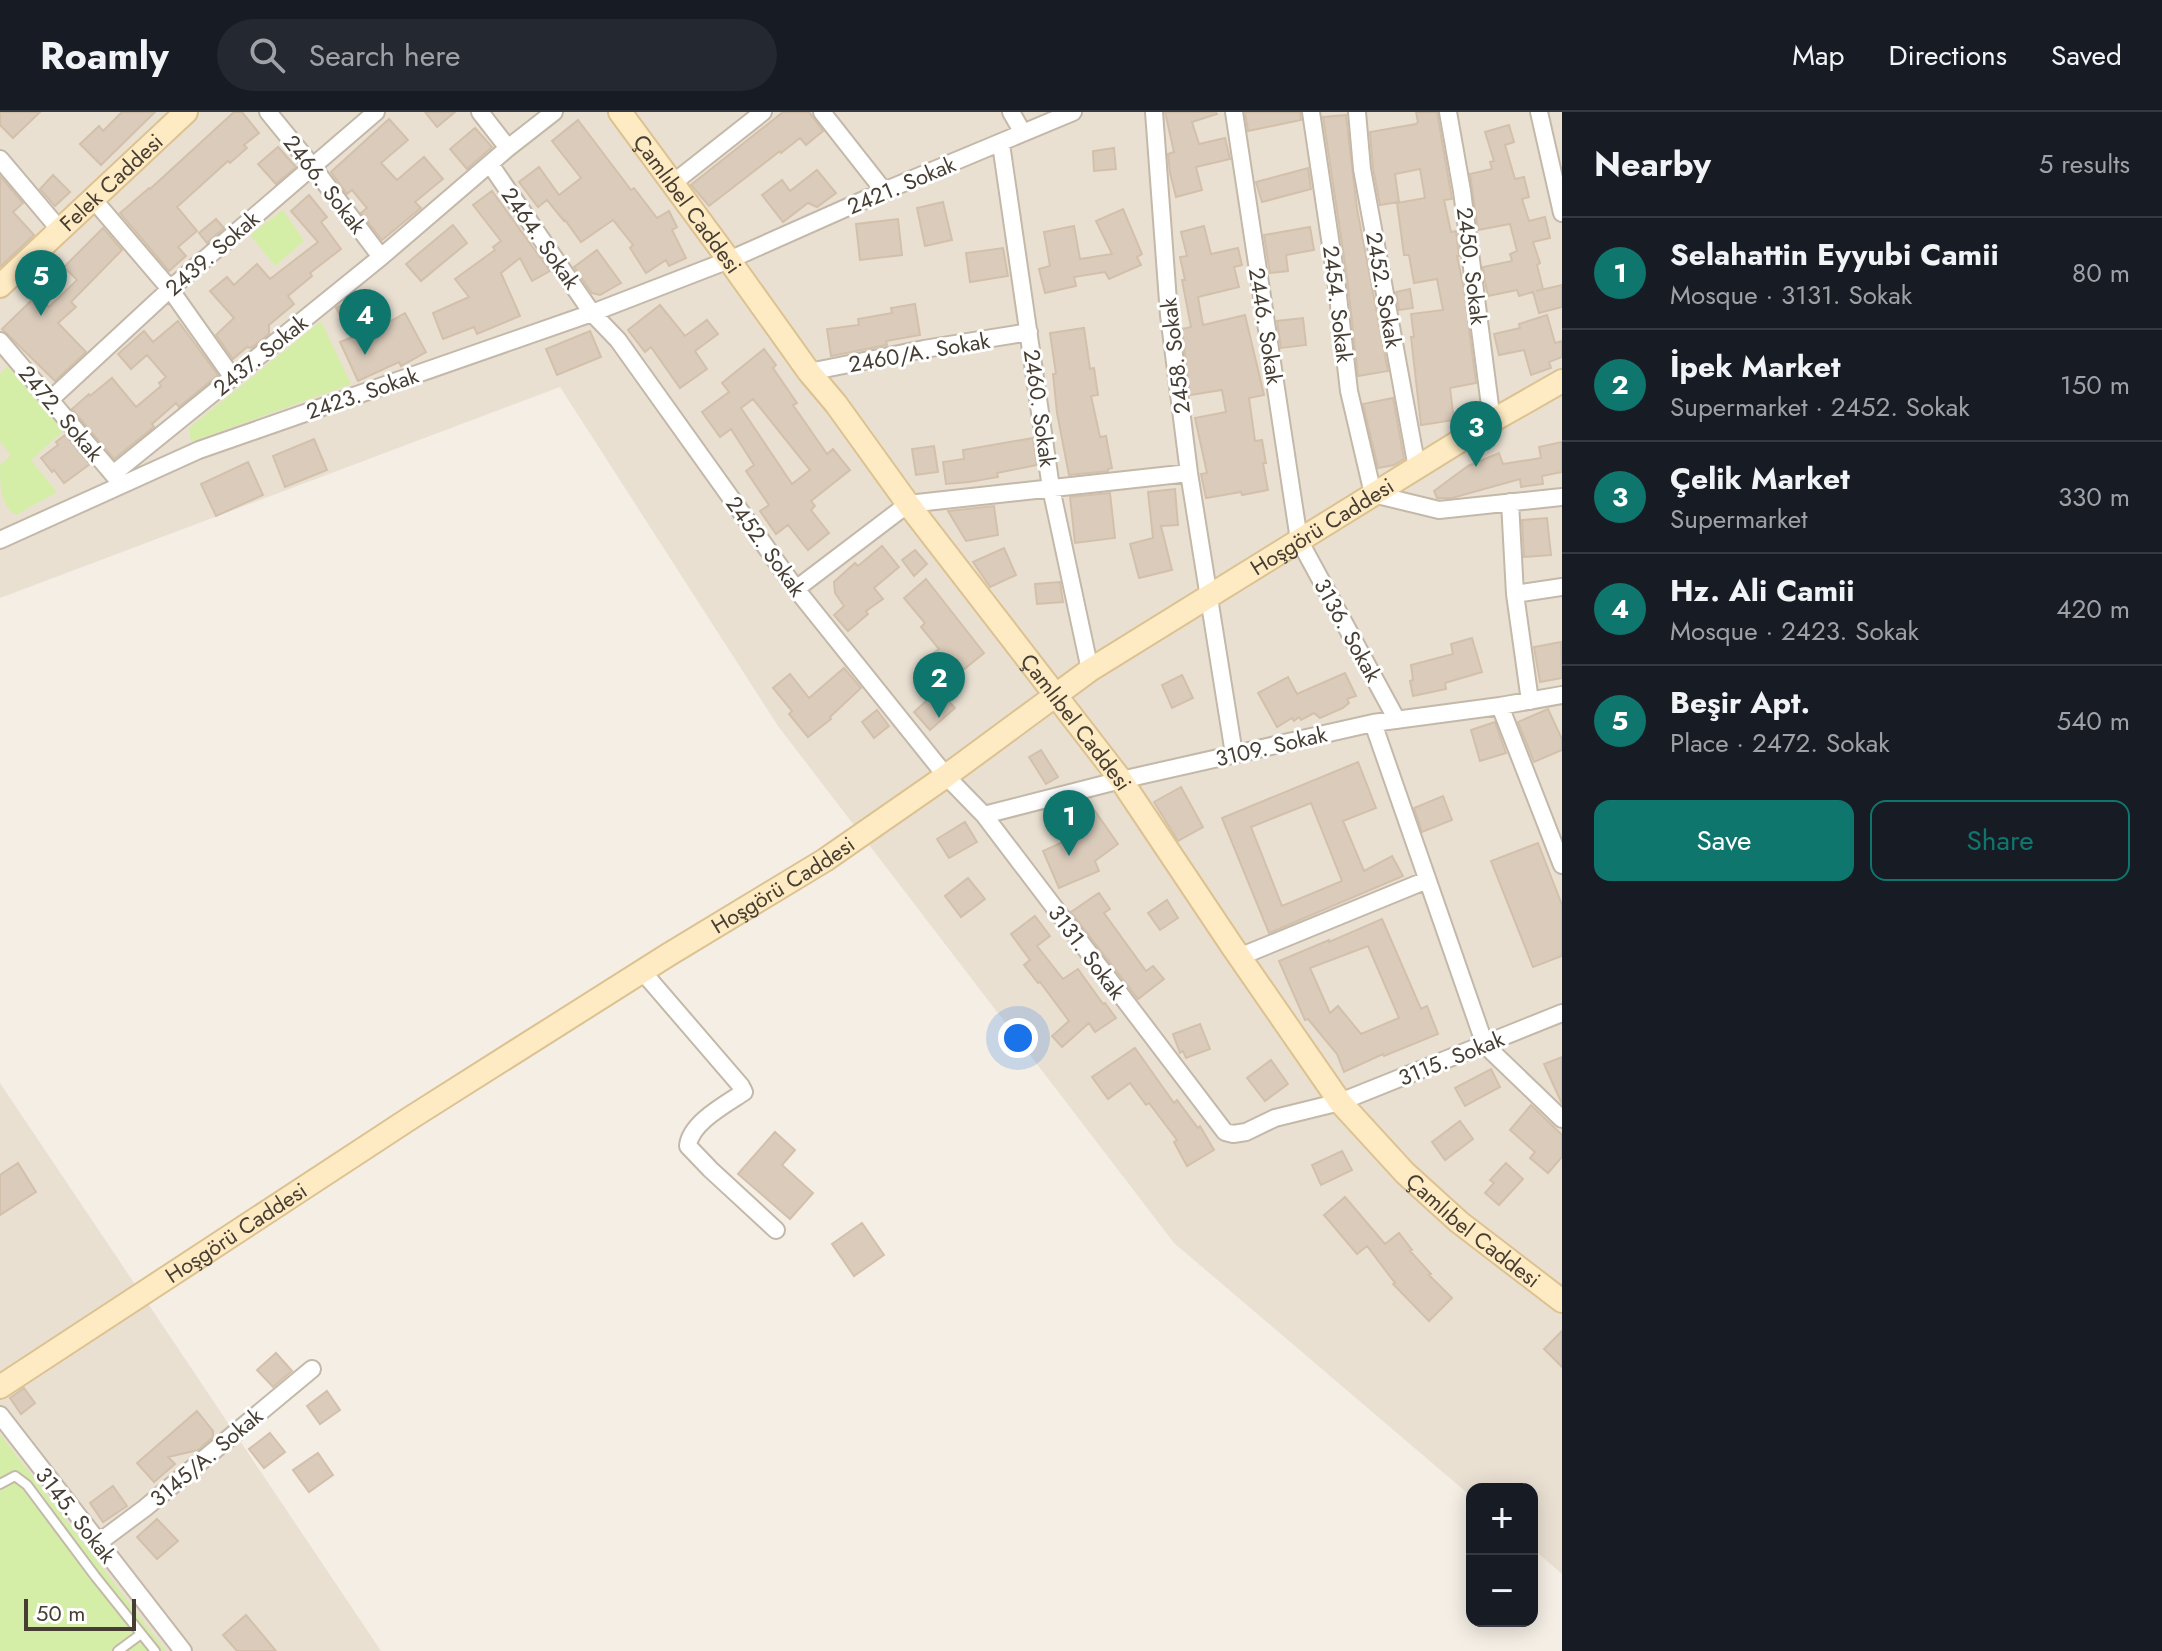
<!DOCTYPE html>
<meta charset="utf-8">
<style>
:root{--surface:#171b24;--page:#242831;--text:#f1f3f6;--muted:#9ea1a6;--line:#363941;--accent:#0f766e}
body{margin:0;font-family:Jost,sans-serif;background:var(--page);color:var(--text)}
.controls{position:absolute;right:24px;bottom:24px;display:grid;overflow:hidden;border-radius:16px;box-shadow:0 4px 20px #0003}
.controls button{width:72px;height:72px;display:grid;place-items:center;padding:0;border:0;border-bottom:2px solid var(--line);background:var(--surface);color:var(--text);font:40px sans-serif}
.scale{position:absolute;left:24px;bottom:20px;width:112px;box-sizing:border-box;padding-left:8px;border:4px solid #473e33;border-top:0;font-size:22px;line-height:28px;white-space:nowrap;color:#473e33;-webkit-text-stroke:6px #fff;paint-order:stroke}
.you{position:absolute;left:1018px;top:926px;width:28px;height:28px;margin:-20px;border:6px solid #fff;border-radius:50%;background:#1a73e8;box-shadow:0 0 0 12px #1a73e833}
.badge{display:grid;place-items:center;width:52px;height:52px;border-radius:50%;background:var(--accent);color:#fff;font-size:26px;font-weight:700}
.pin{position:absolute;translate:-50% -66px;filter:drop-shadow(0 2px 4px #0008)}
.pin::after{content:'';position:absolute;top:42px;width:28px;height:24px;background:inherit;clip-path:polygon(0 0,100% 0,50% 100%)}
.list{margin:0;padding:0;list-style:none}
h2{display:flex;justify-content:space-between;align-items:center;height:104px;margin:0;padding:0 32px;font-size:34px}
h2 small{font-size:26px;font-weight:400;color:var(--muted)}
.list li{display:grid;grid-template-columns:52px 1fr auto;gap:24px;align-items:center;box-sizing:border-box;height:112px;padding:0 32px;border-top:2px solid var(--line)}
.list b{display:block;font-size:30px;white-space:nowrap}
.list p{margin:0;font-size:26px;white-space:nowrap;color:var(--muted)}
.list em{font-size:26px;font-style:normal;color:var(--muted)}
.actions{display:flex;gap:16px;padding:24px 32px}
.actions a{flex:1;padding:18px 0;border:2px solid var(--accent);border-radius:16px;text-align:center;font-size:28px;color:var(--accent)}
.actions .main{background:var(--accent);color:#fff}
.icon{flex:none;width:44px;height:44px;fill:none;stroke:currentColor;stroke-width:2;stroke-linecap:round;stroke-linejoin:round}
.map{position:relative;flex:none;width:1562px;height:1539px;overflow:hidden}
header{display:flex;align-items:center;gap:48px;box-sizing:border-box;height:112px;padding:0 40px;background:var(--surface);border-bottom:2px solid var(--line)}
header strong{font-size:38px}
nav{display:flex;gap:44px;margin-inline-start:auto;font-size:28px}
.search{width:560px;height:72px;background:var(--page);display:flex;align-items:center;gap:20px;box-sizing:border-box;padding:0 28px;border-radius:44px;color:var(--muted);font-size:30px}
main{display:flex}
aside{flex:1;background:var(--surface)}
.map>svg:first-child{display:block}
</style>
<header>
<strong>Roamly</strong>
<div class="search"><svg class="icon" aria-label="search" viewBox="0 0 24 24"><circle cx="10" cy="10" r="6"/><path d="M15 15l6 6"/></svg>Search here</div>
<nav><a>Map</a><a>Directions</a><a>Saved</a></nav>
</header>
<main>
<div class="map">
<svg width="1562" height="1539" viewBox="0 0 1562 1539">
<rect width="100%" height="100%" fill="#f4eee4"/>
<path fill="#e9e0d2" d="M0 0H1562V1462L1532 1436V1377H1472V1385L1174 1131 778 614 560 275 0 486Z
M0 971 381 1539H0Z"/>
<path fill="#d4eea8" d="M283 98 304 129 275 154 250 123Z
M321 209 351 272 191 330 189 316Z
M7 254 64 318 31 348 57 380 16 403C0 394 0 373 0 353L11 343 0 330V262Z
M0 1322 166 1539H0Z"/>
<path fill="#dacbbb" stroke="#d3c0ab" stroke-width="2" fill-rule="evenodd" d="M0 0H40L13 26 0 13Z
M122 0H155L101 53 80 32 99 14 103 19Z
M234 0H242L259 21 244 33 247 36 230 51 228 49 177 95 197 119 178 135 186 144 169 159 120 101 149 76 150 77Z
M425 0H455L437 15Z
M783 0H809L823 19 806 33 800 26 781 41 780 39 709 94 691 73Z
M1165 0H1216L1217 2 1192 10 1199 32 1225 26 1230 47 1196 55 1202 78 1176 85 1170 61 1168 42 1174 40Z
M1245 0H1300L1301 8 1248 19Z
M1416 0H1437L1452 87 1444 88 1451 120 1456 119 1459 144H1457L1464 177 1476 271 1450 276 1454 308 1421 313 1411 225H1414L1411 202 1443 198 1437 167 1414 171 1409 143H1404L1397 91 1425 86 1420 57 1395 62 1399 90 1380 93 1373 56 1370 20 1416 12 1418 10Z
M1346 3 1357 97 1388 259 1358 264 1347 165 1323 5Z
M389 7 408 28 381 51 397 68 424 45 443 67 415 90 421 96 382 128 361 101 367 96 352 78 347 82 331 60Z
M578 8 631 78 634 76 657 106 669 99 677 115 672 118 686 146 669 154 666 148 646 161 630 136 633 133 613 108 581 130 565 108 564 109 547 88 538 95 519 70 539 55 559 83 581 66 552 29Z
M1509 13 1514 30 1505 33 1515 67 1524 65 1529 85 1522 87 1529 109 1545 105 1550 126 1533 130 1540 151 1537 153 1543 177 1536 179 1562 173V195L1539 201 1533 180 1519 184 1517 178 1488 184 1484 165 1483 155 1512 149 1510 142 1517 139 1510 112 1478 118 1470 62 1492 57 1490 50 1494 49 1485 20Z
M475 16 492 35 467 57 450 37Z
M278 35 296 55 276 72 258 52Z
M1114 36 1116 57 1094 59 1093 39Z
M1308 56 1311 77 1262 90 1256 70Z
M817 58 836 81 817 95 808 91 783 110 762 83 782 68 790 79Z
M53 63 70 80 55 94 40 77Z
M0 64 23 91 13 100 34 123 0 155Z
M492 79 550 159 532 169 520 146 501 161 520 204 477 222 474 215 443 227 433 201 469 185 455 167 495 138 493 135 501 129 473 93Z
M309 83 327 105 321 110 341 137 310 161 312 164 288 184 294 192 269 213V222L251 236 247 235 233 247 216 223 234 206 210 179 227 165 234 173 257 152 270 167 318 130 291 99Z
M943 90 952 128 925 134 917 96Z
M1123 97 1142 142 1137 145 1141 153 1109 167 1105 160 1074 165 1076 174 1045 181 1039 157 1050 154 1044 120 1074 114 1080 147 1112 142 1096 109Z
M216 107 224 116 207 131 199 121Z
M898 107 902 143 860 148 856 112Z
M453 113 467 131 421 169 406 152Z
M1204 114 1211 142 1238 136 1242 153 1234 155 1239 175 1198 185 1203 213 1245 203 1264 283 1249 286 1255 329 1262 328 1266 351H1263L1268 378 1242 383 1241 380 1206 386 1201 362 1207 361 1195 306 1226 300 1222 278 1190 283 1182 217 1191 215 1182 168H1185L1180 145 1187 144 1181 120Z
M1310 115 1314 138 1286 143 1288 159 1270 161 1264 123Z
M103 116 122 138 71 190 76 195 58 211 86 240 55 269 2 217 37 183 49 195 77 168 64 155Z
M1003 136 1008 164 970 170 966 141Z
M597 138 621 171 600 183 592 181 574 155Z
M1410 177 1413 196 1399 198 1396 180Z
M351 188 373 219 405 201 426 240 401 254 399 250 358 269 340 230 352 225 336 196Z
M915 192 920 223 886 229 887 233 831 244 827 217 859 213 858 207 892 201 891 196Z
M660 193 685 224 707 208 718 222 695 239 707 257 680 276 651 235 645 240 628 218Z
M1547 203 1555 231 1562 229V245L1549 250 1551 256 1531 263 1524 238 1499 243 1494 222 1520 216 1519 212Z
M1303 206 1306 233 1281 236 1277 209Z
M178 209 218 263 179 295 176 291 152 312 154 315 114 347 72 297 89 282 90 284 112 266 136 295 161 274 159 271 166 265 147 243 131 257 118 242 144 219 153 230Z
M1084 216 1090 257 1094 256 1098 283 1091 284 1100 325 1106 324 1112 356 1108 357V359L1069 363 1057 301 1053 262H1056L1050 221Z
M590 219 601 245 557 263 546 237Z
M764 237 776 253 773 256 797 291 793 293 827 342 833 337 850 358 811 389 815 394 811 398 829 421 808 438 788 413 776 422 760 399 769 393 746 359 754 353 731 317 720 325 702 300 729 280 722 271ZM753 287 810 358 792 372 741 296Z
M1393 286 1404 347 1394 353 1378 356 1363 292Z
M65 323 90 352 64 371 54 358 52 360 41 346 58 333 56 330Z
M1033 326 1037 353 997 361 998 365 969 370 946 372 943 350 964 347 963 338Z
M314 327 327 358 285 375 273 344Z
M1562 330V360L1542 364 1543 372 1521 375 1520 367 1452 386H1437L1434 379 1468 354 1499 341 1503 352 1541 346 1539 335Z
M934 334 938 360 916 363 912 337Z
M248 350 263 383 216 404 201 372Z
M1175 377 1178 413 1161 414 1172 458 1139 466 1130 432 1153 426 1148 380Z
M1110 381 1115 426 1075 431 1070 385Z
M994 394 998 423 966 429 948 399Z
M1547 406 1551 443 1524 445 1522 408Z
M882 434 899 455 874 476 883 487 866 499 868 502 848 519 834 503 844 494 835 481 834 470 855 451 858 454Z
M1004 436 1016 463 990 475 973 450Z
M915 438 927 452 914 464 902 448Z
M926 467 984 541 952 567 932 542 939 537 921 515 925 511 904 486Z
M1060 470 1063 490 1037 492 1035 472Z
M1472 526 1482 560 1445 571 1446 577 1413 584 1410 569 1413 568 1411 553 1453 542 1451 532Z
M1561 530 1562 566 1540 570 1534 535Z
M844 556 861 576 830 605 831 607 808 625 789 602 792 599 773 576 790 562 809 586Z
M1345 561 1356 584 1347 587 1349 591 1343 596 1320 606 1314 601 1301 608 1299 605 1294 609 1292 606 1277 615 1258 581 1288 565 1297 582Z
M1182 563 1193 586 1172 596 1162 573Z
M938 578 955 596 930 618 914 600Z
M1548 597 1562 627V638L1534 650 1518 610Z
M877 598 889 614 874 626 862 610Z
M1495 610 1506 641 1480 649 1471 618Z
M1041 638 1058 665 1046 672 1029 645Z
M1358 650 1376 696 1343 709 1364 759 1392 744 1403 764 1269 821 1222 706ZM1311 691 1342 769 1282 794 1251 715Z
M1181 675 1203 715 1178 729 1154 690Z
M1443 684 1452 708 1422 720 1414 696Z
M1090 692 1118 732 1095 749 1099 759 1059 776 1043 739 1072 726 1060 710Z
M965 710 977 730 949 746 937 727Z
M1538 731 1562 793V844L1533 855 1491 749Z
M968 766 985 787 961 805 945 784Z
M1099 781 1110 797 1104 801 1146 859 1153 854 1164 867 1138 887 1071 800Z
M1167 788 1178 806 1160 818 1148 801Z
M1035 804 1050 824 1037 834 1063 867 1078 857 1103 892 1105 891 1116 906 1095 920 1089 911 1062 935 1052 924 1069 909 1040 870 1038 871 1024 853 1030 848 1011 822Z
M1382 807 1421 897 1427 894 1438 922 1384 944 1383 942 1344 960 1337 942 1308 907 1305 908 1279 849 1329 828V830ZM1368 834 1399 906 1361 922 1338 894 1330 901 1310 856Z
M1200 912 1210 937 1186 946 1183 939 1180 941 1173 922Z
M1135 936 1174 991 1177 988 1198 1016 1200 1014 1214 1038 1187 1054 1174 1030 1177 1028 1149 991 1146 993 1130 971 1108 987 1092 965Z
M1562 945V992L1544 952Z
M1271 948 1288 972 1265 989 1247 966Z
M1491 957 1500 975 1465 994 1455 976Z
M1531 993 1562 1023V1045L1548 1061 1530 1046 1535 1040 1510 1018Z
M1460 1009 1473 1027 1445 1048 1432 1030Z
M775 1020 795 1038 782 1053 813 1081 790 1107 738 1062Z
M1342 1039 1352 1058 1321 1073 1312 1053Z
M18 1051 36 1080 0 1103V1063Z
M1506 1051 1523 1067 1499 1093 1485 1081 1494 1071 1490 1068Z
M1345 1085 1385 1132 1399 1121 1412 1138 1410 1139 1431 1162 1429 1163 1452 1186 1429 1209 1393 1172 1395 1171 1367 1134 1357 1142 1324 1103Z
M862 1111 884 1143 854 1164 832 1132Z
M1562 1219V1255L1544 1237Z
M276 1241 292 1259 273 1275 257 1258Z
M24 1276 35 1291 21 1302 10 1286Z
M327 1279 340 1298 320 1312 307 1294Z
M197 1299 213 1319V1325L198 1338 168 1345 175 1352 154 1370 137 1351Z
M270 1321 285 1340 264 1356 249 1337Z
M318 1341 333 1363 309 1380 293 1358Z
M113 1374 127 1394 103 1410 90 1391Z
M157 1407 178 1429 157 1447 137 1425Z
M246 1503 276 1539H237L223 1523Z"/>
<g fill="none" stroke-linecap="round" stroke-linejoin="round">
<g stroke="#c4b8a9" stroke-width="12">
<path id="lane" d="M0 1372 15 1364 27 1373 95 1464 155 1539
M118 1539 141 1522"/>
</g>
<g stroke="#c4b8a9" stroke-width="20">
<path id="street" d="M268 0 313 55 381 145
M480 0 508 36
M822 0 884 79
M1011 0 1023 21
M1154 0 1169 203 1189 361 1234 642
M1234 0 1299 428 1397 608
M1311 0 1336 167 1349 279 1373 382 1439 398 1562 385
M1357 0 1362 57 1417 356
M1448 0 1462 79 1492 309
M1539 0 1562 101
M1001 32 1051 376 1090 558
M0 47 60 118
M490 52 592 201 618 228 796 477 946 664 984 703 1225 1020 1233 1022 1246 1020 1275 1006 1340 990 1562 901
M673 71 763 0
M93 87 170 177 233 266
M0 229 118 368
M809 260 924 237 1029 220
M51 287 170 177 376 0
M113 362 381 145 508 36 554 0
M1510 390 1515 482 1530 589
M0 428 199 338 592 201 729 148 884 79 1073 0
M796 477 908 392 1189 361
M1515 482 1562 475
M1500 594 1562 753
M1373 611 1485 933 1562 1007
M984 703 1121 668 1373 611 1500 594 1562 583
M1239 845 1427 768
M642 859 741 974 744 980C726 992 690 1011 688 1034L710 1057 776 1118
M0 1303 183 1539
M98 1431 145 1396 312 1257"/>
</g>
<g stroke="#dcc290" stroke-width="26">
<g id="secondary">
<path id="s1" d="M620 0 729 148 809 260 836 292 908 392 1121 668 1232 834 1340 990 1405 1061 1459 1110 1562 1189"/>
<path id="s2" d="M0 174 186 0"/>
<path id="s3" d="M0 1275 412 1005 668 843 825 748 946 664 1090 558 1492 309 1562 269"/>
</g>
</g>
<use href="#lane" stroke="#fff" stroke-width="8"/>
<use href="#street" stroke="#fff" stroke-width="16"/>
<use href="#secondary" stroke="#ffebc3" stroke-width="22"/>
</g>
<g text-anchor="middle" stroke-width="6" stroke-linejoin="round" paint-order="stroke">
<g font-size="22" fill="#473e33" stroke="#fff">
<text dy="8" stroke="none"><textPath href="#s2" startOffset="152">Felek Caddesi</textPath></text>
<text transform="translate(325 72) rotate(52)" y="8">2466. Sokak</text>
<text transform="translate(901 73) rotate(-23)" y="8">2421. Sokak</text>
<text dy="8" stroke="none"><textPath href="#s1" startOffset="114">Çamlıbel Caddesi</textPath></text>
<text transform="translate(541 126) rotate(55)" y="8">2464. Sokak</text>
<text transform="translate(212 141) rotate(-41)" y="8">2439. Sokak</text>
<text transform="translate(1472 154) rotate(83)" y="8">2450. Sokak</text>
<text transform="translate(1384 178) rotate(80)" y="8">2452. Sokak</text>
<text transform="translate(1338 192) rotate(83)" y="8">2454. Sokak</text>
<text transform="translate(1266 214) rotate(81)" y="8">2446. Sokak</text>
<text transform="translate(919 240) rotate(-10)" y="8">2460/A. Sokak</text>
<text transform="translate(260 243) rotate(-39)" y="8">2437. Sokak</text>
<text transform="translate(1175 244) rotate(-97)" y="8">2458. Sokak</text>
<text transform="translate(362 281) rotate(-19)" y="8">2423. Sokak</text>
<text transform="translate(1040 296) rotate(82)" y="8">2460. Sokak</text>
<text transform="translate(61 301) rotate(50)" y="8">2472. Sokak</text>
<text dy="8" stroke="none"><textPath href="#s3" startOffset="1578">Hoşgörü Caddesi</textPath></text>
<text transform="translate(766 434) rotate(54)" y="8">2452. Sokak</text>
<text transform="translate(1348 518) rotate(61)" y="8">3136. Sokak</text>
<text dy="8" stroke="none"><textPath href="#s1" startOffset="762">Çamlıbel Caddesi</textPath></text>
<text transform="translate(1271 634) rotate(-13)" y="8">3109. Sokak</text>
<text dy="8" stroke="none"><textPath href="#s3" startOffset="930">Hoşgörü Caddesi</textPath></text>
<text transform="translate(1087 840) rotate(53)" y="8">3131. Sokak</text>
<text transform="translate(1451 946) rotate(-22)" y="8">3115. Sokak</text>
<text dy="8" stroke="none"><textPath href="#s1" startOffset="1410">Çamlıbel Caddesi</textPath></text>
<text dy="8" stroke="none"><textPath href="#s3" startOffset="282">Hoşgörü Caddesi</textPath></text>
<text transform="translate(206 1345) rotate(-40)" y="8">3145/A. Sokak</text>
<text transform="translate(76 1403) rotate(52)" y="8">3145. Sokak</text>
</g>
</g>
</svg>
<div class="controls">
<button>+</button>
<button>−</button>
</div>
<div class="scale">50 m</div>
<div class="you"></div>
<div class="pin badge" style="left:1069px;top:744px">1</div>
<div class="pin badge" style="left:939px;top:606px">2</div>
<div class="pin badge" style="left:1476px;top:355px">3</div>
<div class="pin badge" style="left:365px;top:243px">4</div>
<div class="pin badge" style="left:41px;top:204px">5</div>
</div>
<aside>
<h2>Nearby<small>5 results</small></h2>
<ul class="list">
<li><span class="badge">1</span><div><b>Selahattin Eyyubi Camii</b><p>Mosque · 3131. Sokak</p></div><em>80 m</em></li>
<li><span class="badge">2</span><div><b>İpek Market</b><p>Supermarket · 2452. Sokak</p></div><em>150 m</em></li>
<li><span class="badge">3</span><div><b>Çelik Market</b><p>Supermarket</p></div><em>330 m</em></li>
<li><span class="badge">4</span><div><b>Hz. Ali Camii</b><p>Mosque · 2423. Sokak</p></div><em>420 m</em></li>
<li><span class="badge">5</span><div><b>Beşir Apt.</b><p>Place · 2472. Sokak</p></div><em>540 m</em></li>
</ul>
<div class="actions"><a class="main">Save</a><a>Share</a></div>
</aside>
</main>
